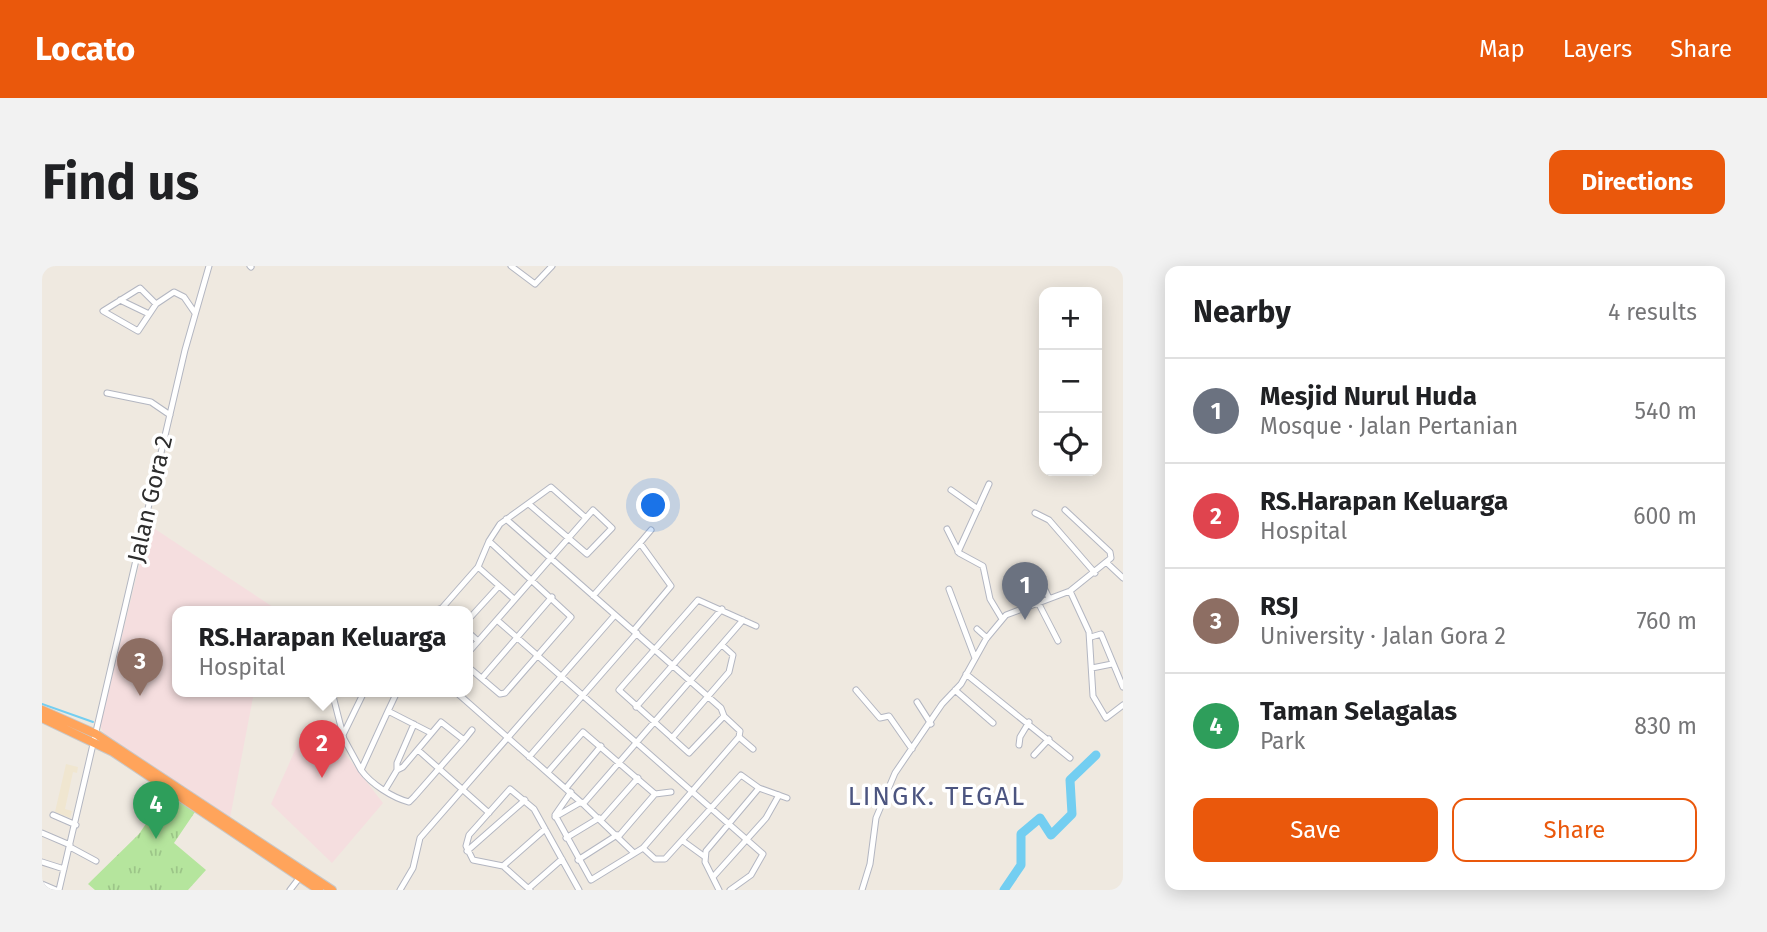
<!DOCTYPE html>
<meta charset="utf-8">
<style>
:root{--surface:#fff;--page:#f2f2f2;--text:#202124;--muted:#757577;--line:#e0e0e0;--accent:#ea580c}
body{margin:0;font-family:"Fira Sans",sans-serif;background:var(--page);color:var(--text)}
.controls{position:absolute;right:21px;top:21px;display:grid;overflow:hidden;border-radius:14px;box-shadow:0 4px 18px #0003}
.controls button{width:63px;height:63px;display:grid;place-items:center;padding:0;border:0;border-bottom:2px solid var(--line);background:var(--surface);color:var(--text);font:35px sans-serif}
.you{position:absolute;left:612px;top:240px;width:24px;height:24px;margin:-18px;border:5px solid #fff;border-radius:50%;background:#1a73e8;box-shadow:0 0 0 10px #1a73e833}
.badge{display:grid;place-items:center;width:46px;height:46px;border-radius:50%;background:var(--accent);color:#fff;font-size:23px;font-weight:700}
.pin{position:absolute;translate:-50% -58px;filter:drop-shadow(0 2px 4px #0008)}
.pin::after{content:'';position:absolute;top:37px;width:24px;height:21px;background:inherit;clip-path:polygon(0 0,100% 0,50% 100%)}
.popup{position:absolute;left:130px;top:340px;width:301px;height:91px;box-sizing:border-box;display:grid;place-content:center;border-radius:14px;background:var(--surface);filter:drop-shadow(0 2px 5px #0005);font-size:23px;white-space:nowrap;color:var(--muted)}
.popup b{font-size:26px;color:var(--text)}
.popup::after{content:'';position:absolute;left:50%;top:100%;margin-left:-14px;border:14px solid transparent;border-top-color:var(--surface)}
.list{margin:0;padding:0;list-style:none}
h2{display:flex;justify-content:space-between;align-items:center;height:91px;margin:0;padding:0 28px;font-size:30px}
h2 small{font-size:23px;font-weight:400;color:var(--muted)}
.list li{display:grid;grid-template-columns:46px 1fr auto;gap:21px;align-items:center;box-sizing:border-box;height:105px;padding:0 28px;border-top:2px solid var(--line)}
.list b{display:block;font-size:26px;white-space:nowrap}
.list p{margin:0;font-size:23px;white-space:nowrap;color:var(--muted)}
.list em{font-size:23px;font-style:normal;color:var(--muted)}
.actions{display:flex;gap:14px;padding:21px 28px}
.actions a{flex:1;padding:16px 0;border:2px solid var(--accent);border-radius:14px;text-align:center;font-size:24px;color:var(--accent)}
.actions .main{background:var(--accent);color:#fff}
.icon{flex:none;width:38px;height:38px;fill:none;stroke:currentColor;stroke-width:2;stroke-linecap:round;stroke-linejoin:round}
.map{position:relative;flex:none;width:1081px;height:624px;overflow:hidden;border-radius:14px}
header{display:flex;align-items:center;gap:42px;box-sizing:border-box;height:98px;padding:0 35px;background:var(--accent);color:#fff}
header strong{font-size:33px}
nav{display:flex;gap:38px;margin-inline-start:auto;font-size:24px}
.intro{display:flex;align-items:center;justify-content:space-between;box-sizing:border-box;height:168px;padding:0 42px}
h1{margin:0;font-size:49px}
.button{padding:18px 32px;border-radius:14px;background:var(--accent);color:#fff;font-size:24px;font-weight:700}
main{display:flex;gap:42px;padding:0 42px}
aside{flex:1;background:var(--surface);border-radius:14px;box-shadow:0 4px 18px #0003}
.map>svg:first-child{display:block}
</style>
<header>
<strong>Locato</strong>
<nav><a>Map</a><a>Layers</a><a>Share</a></nav>
</header>
<div class="intro"><h1>Find us</h1><a class="button">Directions</a></div>
<main>
<div class="map">
<svg width="1081" height="624" viewBox="0 0 1081 624">
<defs>
<pattern id="grass-tufts" width="24" height="20" patternUnits="userSpaceOnUse" patternTransform="scale(1.75)"><rect width="24" height="20" fill="#b5e59d"/><path d="M3 7l-1-3M5 7V3M7 7l1-3M15 17l-1-3M17 17v-4M19 17l1-3" fill="none" stroke="#9cc588"/></pattern>
</defs>
<rect width="100%" height="100%" fill="#efe9e0"/>
<path fill="#f0e6d0" d="M24 498 36 501 35 507 31 506 23 543 30 545 28 552 13 546Z"/>
<path fill="#f5dedf" d="M107 259 234 343 233 346H135V426H212L188 552 66 475 58 460Z
M263 462 290 471 341 537 290 597 229 538Z"/>
<path fill="url(#grass-tufts)" d="M125 527 153 546 132 577 164 604 146 624H53L46 618 97 568Z"/>
<g fill="none" stroke-linecap="round" stroke-linejoin="round">
<path stroke="#73cef1" stroke-width="2" d="M0 438 51 456"/>
<path stroke="#73cef1" stroke-width="9" d="M962 624 979 599V568L998 552 1009 569 1030 548 1028 514 1054 489"/>
<g stroke="#b3b6c1" stroke-width="7">
<path id="minor" d="M208 0 209 1
M469 0 493 18 510 0
M78 34 107 48
M114 38 98 22 61 45 96 65 114 38 132 26 142 31 153 47
M65 127 109 136 128 149
M909 224 936 243
M993 247 1007 254 1053 307
M464 253 679 442 682 450 698 465 697 471 711 483
M905 263 917 287 941 300 948 333 960 353
M447 275 458 258 509 221 544 252
M598 277 609 264
M916 286 947 218
M1065 297 1081 312
M994 305 1007 332
M984 313 1016 375
M907 323 933 392
M1028 325 1047 366 1051 430 1064 452 1081 439
M551 330 598 277 629 320 592 364
M400 342 436 301
M389 346 400 342 403 346
M455 354 721 588 709 609 688 624
M425 355 457 320
M935 363 945 372
M425 365 436 375
M1049 371 1059 368 1081 421
M425 388C467 340 509 292 551 244L570 262 545 288 488 239
M425 400 458 428 463 427 529 351 447 275 436 301 472 333
M1050 402 1070 398
M924 408 1028 492
M440 412 510 331
M814 424 838 452 847 450 870 483
M913 424 951 457
M290 426 302 473 319 504
M414 426 541 538 591 586
M875 436 889 458
M594 441 680 343
M346 445 355 426
M682 450 647 487 577 424 656 334 714 360
M301 469 322 426
M630 472 687 406 691 389 680 379
M422 474 430 464
M977 479 978 471 987 456
M376 484 447 547
M992 489 1007 473
M487 491 595 367
M355 504 361 501 399 456 422 474 372 531 367 536C351 532 329 518 319 504L346 445 389 467
M506 506 541 466 613 528 629 526
M524 522 559 480
M343 524 355 504V497L372 458
M529 526 513 549 549 614 601 582 697 471
M541 538 701 354
M11 549 34 559
M513 551 539 536
M559 554 596 512
M0 567 28 579
M576 571 613 528
M524 572 557 552
M641 575 663 591
M28 581 54 595
M601 582 613 593H623L699 509 717 522
M425 585 483 534
M536 594 575 569
M0 596 22 603
M461 600 503 563
M671 611 724 552 737 529
M0 618 14 624
M487 622 520 593
M17 624 143 84 167 0
M248 624 258 611
M358 624 371 602 378 572 573 349
M488 624 461 600 431 594 424 580 427 569 468 523 492 543 537 624
M677 624 663 596 664 585 717 522 745 532
M820 624 828 598 834 552 853 507 900 438 919 418 944 373 964 349 1028 325 1069 292 1068 286 1023 244"/>
</g>
<g stroke="#c8c8c8" stroke-width="10">
<path id="highway" d="M0 444 54 468 290 624
M0 452 71 486 277 624"/>
</g>
<use href="#minor" stroke="#fff" stroke-width="5"/>
<use href="#highway" stroke="#ffa45b" stroke-width="8"/>
</g>
<g text-anchor="middle" stroke-width="7" stroke-linejoin="round" paint-order="stroke">
<g font-size="24" fill="#2d2d2d" stroke="#fff">
<text transform="translate(108 233) rotate(-77)" y="8">Jalan Gora 2</text>
</g>
<g font-size="26" letter-spacing="2" fill="#4c5580" stroke="#fff">
<text x="895" y="539">LINGK. TEGAL</text>
</g>
</g>
</svg>
<div class="controls">
<button>+</button>
<button>−</button>
<button><svg class="icon" aria-label="locate" viewBox="0 0 24 24"><circle cx="12" cy="12" r="6"/><path d="M12 2v4M12 18v4M2 12h4M18 12h4"/></svg></button>
</div>
<div class="you"></div>
<div class="pin badge" style="left:983px;top:354px;background:#6b7280">1</div>
<div class="pin badge" style="left:280px;top:512px;background:#e0444e">2</div>
<div class="popup"><b>RS.Harapan Keluarga</b>Hospital</div>
<div class="pin badge" style="left:98px;top:430px;background:#8d6e63">3</div>
<div class="pin badge" style="left:114px;top:573px;background:#2e9e5b">4</div>
</div>
<aside>
<h2>Nearby<small>4 results</small></h2>
<ul class="list">
<li><span class="badge" style="background:#6b7280">1</span><div><b>Mesjid Nurul Huda</b><p>Mosque · Jalan Pertanian</p></div><em>540 m</em></li>
<li><span class="badge" style="background:#e0444e">2</span><div><b>RS.Harapan Keluarga</b><p>Hospital</p></div><em>600 m</em></li>
<li><span class="badge" style="background:#8d6e63">3</span><div><b>RSJ</b><p>University · Jalan Gora 2</p></div><em>760 m</em></li>
<li><span class="badge" style="background:#2e9e5b">4</span><div><b>Taman Selagalas</b><p>Park</p></div><em>830 m</em></li>
</ul>
<div class="actions"><a class="main">Save</a><a>Share</a></div>
</aside>
</main>
